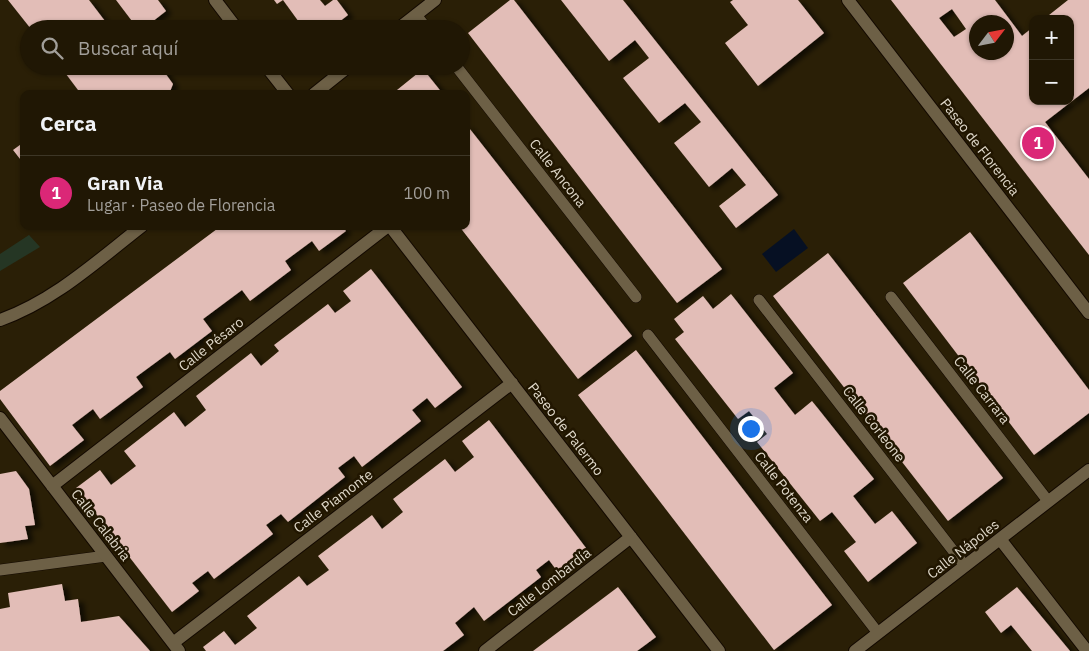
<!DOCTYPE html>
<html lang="es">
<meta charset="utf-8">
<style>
:root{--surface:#201704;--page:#2d2413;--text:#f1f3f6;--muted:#a29f9a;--line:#3d3626;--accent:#db2777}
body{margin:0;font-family:"IBM Plex Sans",sans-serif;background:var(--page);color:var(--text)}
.controls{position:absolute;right:15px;top:15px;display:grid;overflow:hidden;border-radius:10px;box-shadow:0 1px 4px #0004}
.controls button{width:45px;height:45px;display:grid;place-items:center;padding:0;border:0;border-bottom:1px solid var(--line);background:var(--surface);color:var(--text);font:25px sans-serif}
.compass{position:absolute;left:969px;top:15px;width:45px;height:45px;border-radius:50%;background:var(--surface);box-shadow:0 1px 4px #0004;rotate:58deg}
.you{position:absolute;left:750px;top:428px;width:18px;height:18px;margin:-12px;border:4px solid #fff;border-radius:50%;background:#1a73e8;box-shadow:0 0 0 8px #1a73e833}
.badge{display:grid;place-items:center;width:32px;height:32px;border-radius:50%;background:var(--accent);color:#fff;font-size:16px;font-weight:700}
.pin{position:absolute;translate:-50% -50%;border:2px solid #fff;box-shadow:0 1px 5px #0006}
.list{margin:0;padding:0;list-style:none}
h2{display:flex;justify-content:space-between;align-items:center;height:65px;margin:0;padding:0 20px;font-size:21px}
h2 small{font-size:16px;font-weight:400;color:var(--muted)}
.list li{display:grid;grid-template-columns:32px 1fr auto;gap:15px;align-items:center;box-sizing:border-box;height:75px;padding:0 20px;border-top:1px solid var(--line)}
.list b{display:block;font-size:19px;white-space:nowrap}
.list p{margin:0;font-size:16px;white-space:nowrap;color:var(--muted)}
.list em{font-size:16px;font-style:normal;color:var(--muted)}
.icon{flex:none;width:28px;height:28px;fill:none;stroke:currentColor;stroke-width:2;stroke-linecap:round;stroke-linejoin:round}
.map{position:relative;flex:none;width:1089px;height:651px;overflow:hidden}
.search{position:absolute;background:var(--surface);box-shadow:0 1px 4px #0004;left:20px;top:20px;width:450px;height:55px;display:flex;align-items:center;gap:12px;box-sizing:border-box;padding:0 18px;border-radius:28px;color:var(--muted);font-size:19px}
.panel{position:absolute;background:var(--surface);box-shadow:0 1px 4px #0004;left:20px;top:90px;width:450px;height:140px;border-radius:10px}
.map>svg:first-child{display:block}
</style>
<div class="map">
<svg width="1089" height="651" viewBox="0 0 1089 651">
<defs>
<filter id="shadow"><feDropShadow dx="5.5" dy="3" stdDeviation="2.5" flood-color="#0009"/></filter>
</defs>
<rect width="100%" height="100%" fill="#2a1f06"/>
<path fill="#253624" d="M29 235 40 247 0 271V254Z"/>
<path fill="#061023" d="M794 229 808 248 776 272 762 254Z"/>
<path fill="#e2bdb7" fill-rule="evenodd" filter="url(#shadow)" d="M8 0H89L111 29H31Z
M116 0H158L166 11 143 29H138Z
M274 0H320L325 6 333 0H337L348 15 330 29H304L283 0 277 4Z
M510 0H514L722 269 677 303 468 33Z
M561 0H623L778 195 736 228 719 206 746 185 732 168 709 187 674 143 701 122 685 103 659 123 623 78 649 58 635 40 609 61Z
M733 0H798L824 33 758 86 725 43 748 25 730 2Z
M891 0H995L1022 36 1033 27V101H1070V19H1044L1068 0H1089V88L1045 122 1089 179V255ZM952 9 966 29 954 37 939 18ZM976 22H1006V52H976Z
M164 20 170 29H152Z
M60 66H160L173 84 169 94H81Z
M423 69 443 94H392Z
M466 124 632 336 578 379 459 226H466Z
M24 142V164L13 150Z
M221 226H342L346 231 319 251 312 241 285 261 291 270 250 301 242 290 203 319 212 331 175 359 170 352 136 377 143 387 100 419 93 409 72 425 84 440 50 466 0 399V391Z
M970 232 1089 390V413L1034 455 903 283Z
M828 253 1003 478 948 521 773 296Z
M371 269 462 387 435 408 427 398 412 410 421 421 362 467 354 456 338 468 345 477 288 522 281 514 266 525 273 534 214 579 208 571 192 583 199 591 172 612 76 488 100 470 111 485 136 466 124 451 174 412 185 427 206 410 196 396 251 353 261 366 279 351 274 345 328 304 335 313 351 301 343 291Z
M731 294 793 373 774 388 795 415 812 401 874 479 853 496 875 524 892 511 917 543 868 582 844 551 856 542 832 512 820 521 757 442 767 434 749 411 738 419 675 339 684 332 674 319 703 296 713 309Z
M636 350 832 605 774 650 578 395Z
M489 420 586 548 557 571 549 560 536 570 541 577 484 621 474 607 455 623 464 635 443 651H206L203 647 224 631 235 645 257 628 247 616 299 576 307 586 329 570 318 556 372 515 382 529 403 512 393 499 445 459 455 472 474 457 462 441Z
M16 471 29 489 35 525 25 526 28 539 0 543V474Z
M62 584 65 601 78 599 81 622 119 616 150 651H0V609L10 607 8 593Z
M618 587 656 637 637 651H533Z
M1017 587 1070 651H1032L1011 625 1001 633 985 612Z"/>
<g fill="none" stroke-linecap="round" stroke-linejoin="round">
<g stroke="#130900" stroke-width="12">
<path id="lane" d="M416 15 427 29
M456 66 636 297
M891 297 1048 501
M759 300 965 566
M648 335 878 633
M0 570 106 556"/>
</g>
<g stroke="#130900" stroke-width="14">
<path id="street" d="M215 0 237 29
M848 0 1089 313
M398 29 435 0
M266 66 288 94
M314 94 349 66
M390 226 719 651
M0 320C54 301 97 261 142 226
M0 418 179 651
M52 486 388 226
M1000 539 1087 651
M173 643 512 383
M485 651 631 537
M855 651 1089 470"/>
</g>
<use href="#lane" stroke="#6d6046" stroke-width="11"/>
<use href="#street" stroke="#6d6046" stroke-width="12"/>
</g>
<g text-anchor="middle" stroke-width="5" stroke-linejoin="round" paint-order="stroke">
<g font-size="14" fill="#e1dacb" stroke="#211600">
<text transform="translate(980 147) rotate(52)" y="5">Paseo de Florencia</text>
<text transform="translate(558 173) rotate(52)" y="5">Calle Ancona</text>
<text transform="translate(211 344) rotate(-38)" y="5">Calle Pésaro</text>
<text transform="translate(982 390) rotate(52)" y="5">Calle Carrara</text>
<text transform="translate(874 424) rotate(52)" y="5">Calle Corleone</text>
<text transform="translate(566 429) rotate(52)" y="5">Paseo de Palermo</text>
<text transform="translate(784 487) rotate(52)" y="5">Calle Potenza</text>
<text transform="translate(333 501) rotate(-37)" y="5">Calle Piamonte</text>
<text transform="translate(101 525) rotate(52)" y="5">Calle Calabria</text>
<text transform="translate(963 549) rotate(-38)" y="5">Calle Nápoles</text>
<text transform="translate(549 582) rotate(-38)" y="5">Calle Lombardía</text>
</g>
</g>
</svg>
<div class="controls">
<button>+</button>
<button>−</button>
</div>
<svg class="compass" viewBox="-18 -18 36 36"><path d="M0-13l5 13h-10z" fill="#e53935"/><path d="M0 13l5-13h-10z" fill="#a29f9a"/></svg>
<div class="you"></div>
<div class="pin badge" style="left:1038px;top:143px">1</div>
<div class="search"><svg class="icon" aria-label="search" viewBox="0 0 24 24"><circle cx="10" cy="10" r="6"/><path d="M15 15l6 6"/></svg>Buscar aquí</div>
<section class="panel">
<h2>Cerca<small></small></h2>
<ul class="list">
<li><span class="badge">1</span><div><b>Gran Via</b><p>Lugar · Paseo de Florencia</p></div><em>100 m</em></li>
</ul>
</section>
</div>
